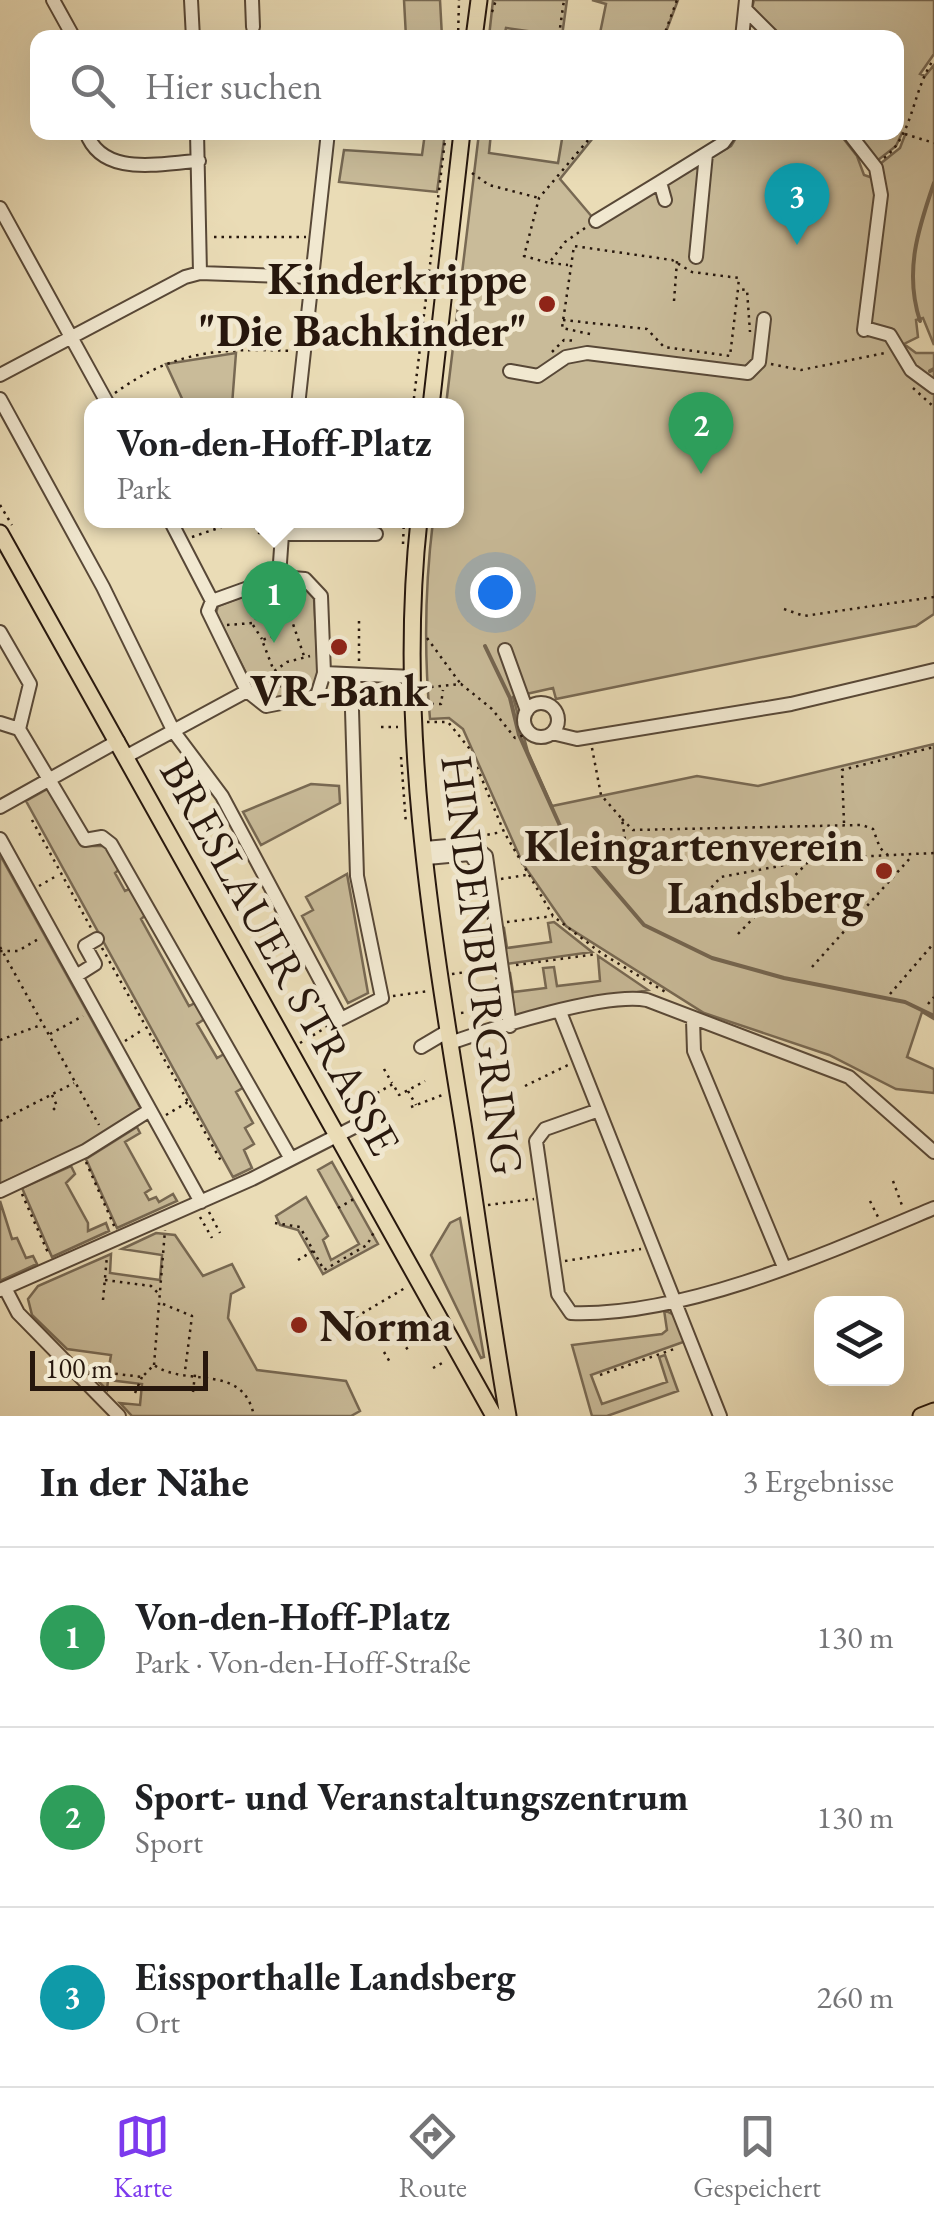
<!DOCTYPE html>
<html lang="de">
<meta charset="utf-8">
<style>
:root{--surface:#fff;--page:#f6f6f6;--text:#202124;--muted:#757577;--line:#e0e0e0;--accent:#7c3aed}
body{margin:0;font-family:"EB Garamond",serif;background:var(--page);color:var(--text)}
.controls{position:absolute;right:30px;bottom:30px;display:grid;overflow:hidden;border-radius:20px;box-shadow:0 10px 40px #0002}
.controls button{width:90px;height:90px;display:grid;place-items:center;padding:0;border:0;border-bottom:2px solid var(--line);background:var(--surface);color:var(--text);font:50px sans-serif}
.scale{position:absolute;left:30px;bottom:25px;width:178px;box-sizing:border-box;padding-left:10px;border:5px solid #27170d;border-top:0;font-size:28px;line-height:35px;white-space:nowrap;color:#27170d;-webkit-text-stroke:8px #f1e8d0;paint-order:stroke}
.you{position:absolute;left:495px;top:592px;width:35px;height:35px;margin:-25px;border:8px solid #fff;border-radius:50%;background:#1a73e8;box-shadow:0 0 0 15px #1a73e833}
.badge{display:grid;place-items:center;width:65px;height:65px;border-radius:50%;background:var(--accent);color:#fff;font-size:32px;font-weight:700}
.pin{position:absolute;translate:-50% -82px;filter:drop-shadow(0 2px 5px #0008)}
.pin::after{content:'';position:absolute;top:52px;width:35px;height:30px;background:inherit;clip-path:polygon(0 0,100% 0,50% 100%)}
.popup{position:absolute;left:84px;top:398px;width:380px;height:130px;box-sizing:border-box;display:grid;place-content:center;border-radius:20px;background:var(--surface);filter:drop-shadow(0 2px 8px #0005);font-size:32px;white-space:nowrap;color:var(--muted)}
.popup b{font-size:38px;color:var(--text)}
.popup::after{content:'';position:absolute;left:50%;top:100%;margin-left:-20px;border:20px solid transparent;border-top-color:var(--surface)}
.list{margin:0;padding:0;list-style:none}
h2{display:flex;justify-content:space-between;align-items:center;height:130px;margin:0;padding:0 40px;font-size:42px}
h2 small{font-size:32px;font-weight:400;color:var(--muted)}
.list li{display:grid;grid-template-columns:65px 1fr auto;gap:30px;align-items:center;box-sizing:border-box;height:180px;padding:0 40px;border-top:2px solid var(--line)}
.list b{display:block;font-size:38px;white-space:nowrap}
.list p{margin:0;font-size:32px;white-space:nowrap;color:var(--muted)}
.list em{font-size:32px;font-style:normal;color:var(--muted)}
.icon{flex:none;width:55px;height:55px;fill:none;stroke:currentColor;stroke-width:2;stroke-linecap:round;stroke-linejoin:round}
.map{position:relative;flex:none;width:934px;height:1416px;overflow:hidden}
.search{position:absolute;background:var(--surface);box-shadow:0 10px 40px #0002;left:30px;right:30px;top:30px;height:110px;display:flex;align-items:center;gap:25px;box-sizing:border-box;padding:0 35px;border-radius:20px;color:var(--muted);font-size:38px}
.sheet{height:670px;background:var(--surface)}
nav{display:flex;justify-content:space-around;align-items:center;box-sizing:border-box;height:140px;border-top:2px solid var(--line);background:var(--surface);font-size:28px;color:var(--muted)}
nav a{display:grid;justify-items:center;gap:5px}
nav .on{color:var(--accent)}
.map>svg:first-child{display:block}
</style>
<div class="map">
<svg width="934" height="1416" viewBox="0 0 934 1416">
<rect width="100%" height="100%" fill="#eadcb6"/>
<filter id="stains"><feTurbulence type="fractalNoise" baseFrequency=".002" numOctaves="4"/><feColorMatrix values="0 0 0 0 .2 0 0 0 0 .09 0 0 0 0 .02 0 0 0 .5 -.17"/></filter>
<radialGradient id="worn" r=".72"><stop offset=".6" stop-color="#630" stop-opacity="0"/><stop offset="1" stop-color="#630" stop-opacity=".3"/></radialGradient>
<path fill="#c9bb99" stroke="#786953" stroke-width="2.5" d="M404 0H440L442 37H406Z
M493 0H567L562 36 506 28 504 37H489Z
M592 0H678L664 37 599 38 606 4Z
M754 0H934V54L920 74 925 76 934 65V345L923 318 916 320 918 337 904 344 916 353H934V614L916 626 556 699 553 688 513 697 528 752 552 806 697 776 758 786 934 744V1019L922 1012 907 1057 934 1069V1093L896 1089 829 1055 704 1013 566 926 523 864 463 729 449 718 430 719C424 653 425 586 433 521L456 520V406L446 405 479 133H491L489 153 558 163 563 133H597L560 179 593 218 680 167 706 169 708 159 731 146 739 133H839L857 156 864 175 873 178 875 168 900 148 905 135 902 133 896 146 873 164 852 133 896 132V38L778 37 752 8Z
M425 133H445L437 192 339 182 344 150 422 155Z
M236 353 232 405H185L166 364Z
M281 582 302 585 314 598 318 674 311 690 268 699 253 687 216 613 218 606Z
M311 784 339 786 340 803 261 845 243 812Z
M51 787 85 846H109L121 868 115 873 125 891 134 887 148 913 141 919 189 1006 197 1002 206 1018 197 1024 217 1058 226 1053 244 1087 236 1092 253 1123 245 1128 254 1144 244 1150 252 1168 233 1177 26 801Z
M0 855 141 1109 82 1146 0 1184Z
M347 874 368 993 348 1003 302 916 313 910 306 897Z
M554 922 592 952 507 964 500 929 504 928 507 948 551 942 548 923Z
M598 956 648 990 512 1017 506 973H510L513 992 546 988 543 968 554 967 557 986 600 981Z
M137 1127 140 1133 125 1142 151 1189 145 1193 149 1200 156 1197 159 1202 173 1194 177 1201 117 1228 86 1159Z
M332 1162 378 1244 323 1274 298 1230 280 1225 276 1216 306 1197 328 1236 323 1240 331 1260 359 1244 318 1170Z
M71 1166 75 1174 66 1183 88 1223V1231L106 1223 109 1231 52 1257 22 1188Z
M0 1201 12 1239 17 1238 26 1258 33 1256 37 1264 0 1281Z
M460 1218 484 1357 481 1358 431 1255 450 1223Z
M156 1233 175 1235 203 1276 232 1264 244 1287 231 1294 228 1318 257 1370 346 1381 360 1411 351 1416H132L120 1403 140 1405 142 1384 108 1380 107 1390 83 1366 109 1367 111 1355 67 1349 32 1315 28 1299 38 1286 111 1254 110 1273 160 1280 162 1255 122 1249Z
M664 1310 674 1315 686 1341 591 1375 602 1404 667 1382 659 1357 665 1355 678 1391 607 1416H592L572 1345 662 1334 667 1330Z"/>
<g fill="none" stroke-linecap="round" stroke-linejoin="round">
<path stroke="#746550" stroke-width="4" d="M920 321C904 272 918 229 934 183
M930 371 934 369
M485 646 510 698 519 735
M520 737 561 828 644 925 712 958 784 978 905 1002 934 1016"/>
<g stroke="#584837" stroke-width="16">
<path id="minor" d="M53 0 74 38
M191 0 193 38
M252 0 253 27
M745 9 774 38
M742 38 746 0
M86 132C102 178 160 163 199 161
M197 132 200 273
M848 132 876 168 881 195 864 330
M665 200 660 182 723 143 731 132
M0 208 109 406
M596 221 660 182
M696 257 706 154
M865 328 890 335 911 370 934 387
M510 371 538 376 566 357 587 353 748 373 759 362 764 319
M0 375 185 277 200 273 313 277
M0 399 103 587 174 732 222 796 341 1019 382 998 357 876 351 677
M298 406 328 132
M170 520 212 601
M281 534H376
M279 577 283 520
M0 632 30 684 19 729
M505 650 527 711
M247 691 208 611 212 601 279 577 305 579 321 596 324 673
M524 720a17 17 0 1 1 34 0a17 17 0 1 1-34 0Z
M0 723 19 729 85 840 102 837 111 844 291 1159
M552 733 577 739 791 704 934 670
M127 756 247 691 266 706 317 696 324 673 413 677
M0 807 118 741
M0 839 201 1202
M425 848 471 844 486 856 510 1026
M427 858 470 854 477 864
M76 976 95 964 85 946 97 939
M560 1012 720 1416
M693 1020 694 1051 784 1267
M450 1043C493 1028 605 992 647 1000L849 1077 934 1152
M421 1047 448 1031
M596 1111 545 1129 536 1141 558 1294 571 1313C685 1317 830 1252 934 1208
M0 1191 85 1151 150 1110
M5 1288 18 1313 119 1416
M0 1290 252 1179 360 1124"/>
</g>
<g stroke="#27170d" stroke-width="19">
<path id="major" d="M474 38 479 0
M431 406 462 132
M419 520C397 720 431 927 463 1124 478 1221 491 1319 508 1416
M0 533 494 1416
M921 1416 934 1411"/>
</g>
<path stroke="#27170d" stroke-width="2.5" stroke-dasharray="2.5 5" stroke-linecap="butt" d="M492 12 496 0
M559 35 564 0
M458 38 459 0
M663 38 677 0
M905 134 934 143
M884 158C914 135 912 90 934 59
M472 173 489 185 539 198
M585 228 565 242 549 263 524 256 539 198 595 132
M214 237H306
M551 263 568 265
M326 279 432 292
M674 301 677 261
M563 320 647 329 664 347 730 356 738 289 747 290 750 332
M590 334 562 328 574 246 672 260 692 272 739 278 738 288
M552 352 564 340 577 341
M771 364 801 370 885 353
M913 388 934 407
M115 393C174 350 222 348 292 351
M413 406 446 132
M0 505 12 525
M250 520 259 533H267
M192 537 242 520
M403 544 404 520
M281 589 304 656
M257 597 275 636 262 640 282 692
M784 609 804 616 934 597
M227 625 253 623 262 610 289 606 302 595
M253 625 262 639
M427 638 460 683
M359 661V618
M256 684 287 662 310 656
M431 687 461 684 492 709 515 738 531 733
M424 704H441L443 690
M427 722H448L469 748 504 832 553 916 601 953 667 993
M381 727H398
M592 748 601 795 622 819 630 873
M401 757 406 824
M622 819 633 830 862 825 873 829 880 848 889 856
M32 820 91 928
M844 823 842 770 934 747
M480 836 502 832
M501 879 526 875
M39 886 58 875
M686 915 721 877 801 862
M507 922 553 916
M738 934 811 859 934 853
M0 947 99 1125
M102 948 221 1161
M0 951H18L40 938
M516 965 597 954
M812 967 912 856
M452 974 488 969
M890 994 934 943
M393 996 429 991
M928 1004 934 997
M461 1013 493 1008
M50 1034 83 1016
M0 1040 41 1025
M125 1041 144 1029
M300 1043 332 1024
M384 1069 392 1083
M525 1086 568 1065
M408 1091 416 1105
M52 1095 57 1106 53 1110
M411 1107 445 1094
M351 1108 393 1084 399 1095 425 1081
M166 1115 188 1102
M0 1121 74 1083
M86 1162 115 1228
M893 1181 903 1208
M22 1194 49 1255
M870 1201 878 1217
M488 1205 534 1199
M338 1208 354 1199
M209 1212 220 1233
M200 1217 212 1238
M275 1223 300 1227 324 1270 367 1245 374 1232
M298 1260 313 1251
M565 1261 641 1249
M105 1280 151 1286 160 1295
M103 1300 107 1256
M163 1304 192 1316 185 1371
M347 1315 354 1312
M348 1317 355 1313
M356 1317 405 1288
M402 1341 410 1353
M384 1352 391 1364
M154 1365 165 1230
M433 1368 446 1361
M93 1371 142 1377 154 1365C187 1388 243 1362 254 1416
M600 1375 677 1348
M193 1392 195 1374
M135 1393 142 1377"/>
<use href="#minor" stroke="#f1e8d0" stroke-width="12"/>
<use href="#major" stroke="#eadcb6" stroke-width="15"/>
</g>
<g fill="#8f2418" stroke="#f1e8d0" stroke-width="4">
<circle cx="547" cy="304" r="10"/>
<circle cx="339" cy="647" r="10"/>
<circle cx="884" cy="871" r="10"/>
<circle cx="299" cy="1325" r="10"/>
</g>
<g text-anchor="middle" stroke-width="10" stroke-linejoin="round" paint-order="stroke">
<g font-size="45" font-weight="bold" fill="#27170d" stroke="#f1e8d0" text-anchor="end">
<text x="527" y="294">Kinderkrippe<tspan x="527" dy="52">"Die Bachkinder"</tspan></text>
<text x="339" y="706" text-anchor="middle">VR-Bank</text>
<text x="864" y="861">Kleingartenverein<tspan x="864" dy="52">Landsberg</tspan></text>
<text x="319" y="1341" text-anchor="start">Norma</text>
</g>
<g font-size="45" fill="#27170d" stroke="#f1e8d0">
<text transform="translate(281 956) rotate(61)" y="16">BRESLAUER STRASSE</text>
<text transform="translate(483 965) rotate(83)" y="16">HINDENBURGRING</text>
</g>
</g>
<rect width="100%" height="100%" filter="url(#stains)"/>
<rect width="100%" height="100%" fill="url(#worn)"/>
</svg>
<div class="controls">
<button><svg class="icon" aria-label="layers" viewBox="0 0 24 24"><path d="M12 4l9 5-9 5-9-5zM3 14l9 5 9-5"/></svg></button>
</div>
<div class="scale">100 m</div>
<div class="you"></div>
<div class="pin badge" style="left:274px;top:643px;background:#2e9e5b">1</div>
<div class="popup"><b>Von-den-Hoff-Platz</b>Park</div>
<div class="pin badge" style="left:701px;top:474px;background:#2e9e5b">2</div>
<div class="pin badge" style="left:797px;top:245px;background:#0f9aa8">3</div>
<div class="search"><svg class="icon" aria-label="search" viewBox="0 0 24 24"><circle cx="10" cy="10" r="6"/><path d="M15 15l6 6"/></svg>Hier suchen</div>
</div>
<section class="sheet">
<h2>In der Nähe<small>3 Ergebnisse</small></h2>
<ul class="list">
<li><span class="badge" style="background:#2e9e5b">1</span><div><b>Von-den-Hoff-Platz</b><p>Park · Von-den-Hoff-Straße</p></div><em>130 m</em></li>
<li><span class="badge" style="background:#2e9e5b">2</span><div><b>Sport- und Veranstaltungszentrum</b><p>Sport</p></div><em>130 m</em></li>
<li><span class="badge" style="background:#0f9aa8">3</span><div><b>Eissporthalle Landsberg</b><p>Ort</p></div><em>260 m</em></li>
</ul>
</section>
<nav>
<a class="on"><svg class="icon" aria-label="map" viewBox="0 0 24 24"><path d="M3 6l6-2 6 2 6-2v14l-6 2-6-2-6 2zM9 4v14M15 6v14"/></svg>Karte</a>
<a><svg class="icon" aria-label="directions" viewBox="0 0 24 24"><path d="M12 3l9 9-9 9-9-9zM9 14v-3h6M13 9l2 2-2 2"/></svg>Route</a>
<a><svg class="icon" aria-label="saved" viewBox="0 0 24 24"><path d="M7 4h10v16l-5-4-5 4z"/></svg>Gespeichert</a>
</nav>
